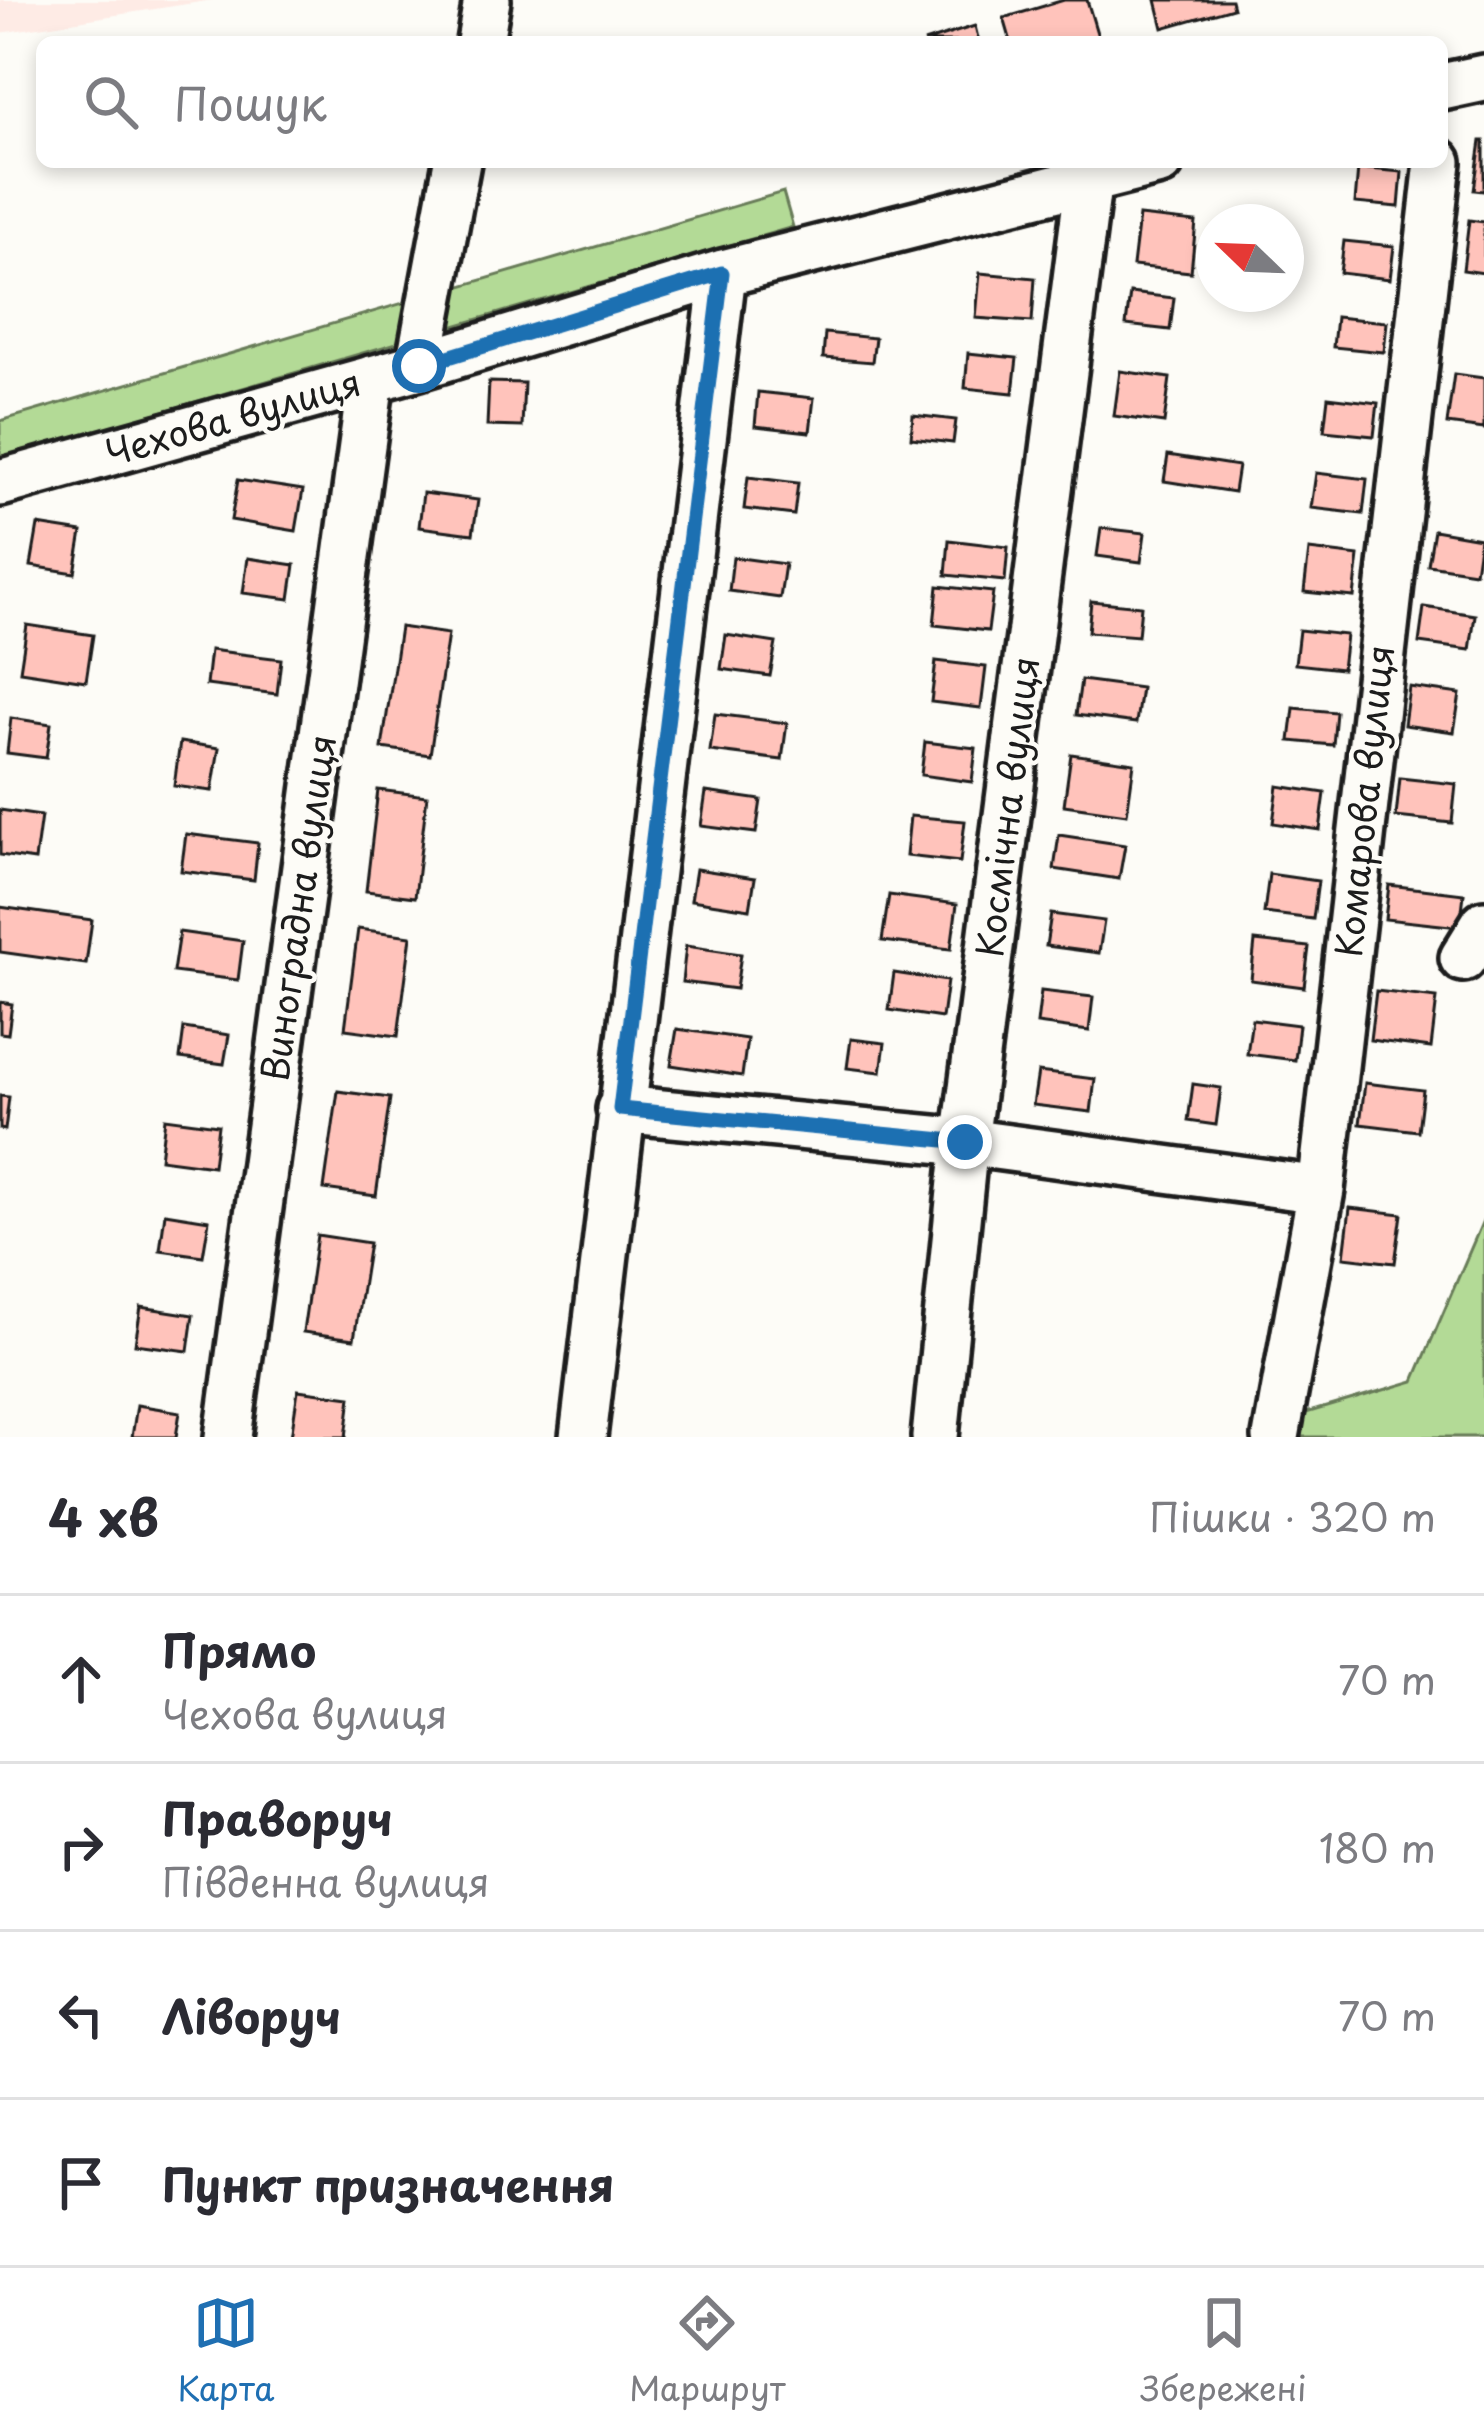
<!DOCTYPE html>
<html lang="uk">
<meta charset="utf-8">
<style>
:root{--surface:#fff;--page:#f7f7f7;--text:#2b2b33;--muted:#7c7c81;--line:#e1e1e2;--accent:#1f6fb2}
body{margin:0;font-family:"Playpen Sans",sans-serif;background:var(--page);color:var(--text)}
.compass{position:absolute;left:1196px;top:204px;width:108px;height:108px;border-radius:50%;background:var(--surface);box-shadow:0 6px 18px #0003;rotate:293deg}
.stop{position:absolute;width:36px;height:36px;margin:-27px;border:9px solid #1f6fb2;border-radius:50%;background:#fff}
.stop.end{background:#1f6fb2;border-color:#fff;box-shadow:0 3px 12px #0008}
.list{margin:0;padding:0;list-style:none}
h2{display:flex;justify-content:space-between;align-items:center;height:156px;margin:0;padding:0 48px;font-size:51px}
h2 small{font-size:39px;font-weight:400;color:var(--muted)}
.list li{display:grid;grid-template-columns:78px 1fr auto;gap:36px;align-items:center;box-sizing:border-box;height:168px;padding:0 48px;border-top:3px solid var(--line)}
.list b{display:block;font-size:45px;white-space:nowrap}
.list p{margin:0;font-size:39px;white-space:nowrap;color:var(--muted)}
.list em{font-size:39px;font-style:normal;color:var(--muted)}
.icon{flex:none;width:66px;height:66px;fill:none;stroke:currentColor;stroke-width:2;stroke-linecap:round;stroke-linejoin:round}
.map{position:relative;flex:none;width:1484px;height:1437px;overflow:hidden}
.search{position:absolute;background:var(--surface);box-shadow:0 6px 18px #0003;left:36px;right:36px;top:36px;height:132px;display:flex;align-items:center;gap:30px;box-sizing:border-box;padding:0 42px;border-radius:18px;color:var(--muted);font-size:45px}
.sheet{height:828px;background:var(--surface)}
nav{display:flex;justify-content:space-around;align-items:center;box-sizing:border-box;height:168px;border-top:3px solid var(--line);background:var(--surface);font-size:33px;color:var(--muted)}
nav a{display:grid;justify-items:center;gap:6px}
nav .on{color:var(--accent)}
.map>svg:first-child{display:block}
</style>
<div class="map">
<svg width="1484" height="1437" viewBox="0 0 1484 1437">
<rect width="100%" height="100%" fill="#fdfcf7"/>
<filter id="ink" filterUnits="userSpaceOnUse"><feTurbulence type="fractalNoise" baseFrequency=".00833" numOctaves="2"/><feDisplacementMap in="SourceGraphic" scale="24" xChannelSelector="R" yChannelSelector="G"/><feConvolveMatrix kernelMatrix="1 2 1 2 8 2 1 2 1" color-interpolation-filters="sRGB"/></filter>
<g filter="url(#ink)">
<path fill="#feebe5" d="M0 0H213L0 33Z"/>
<path fill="#b3da96" stroke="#687b59" stroke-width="3" d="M783 192 793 227 0 459V421Z
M1484 1218V1437H1276L1279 1421 1414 1381Z"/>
<path fill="#ffc3bb" stroke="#1c1c1c" stroke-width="3" d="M1064 0H1087L1099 40 1011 42 1004 18Z
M1156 0H1231L1233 8 1163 28Z
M975 26 979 42H924Z
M1481 141H1484V191L1474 190Z
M1358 168 1402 172 1399 207 1355 203Z
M1139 216 1196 222 1191 272 1133 266Z
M1469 220 1484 222V273L1463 270Z
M1344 241 1394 246 1390 279 1340 273Z
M980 273 1035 278 1032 322 976 318Z
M1130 293 1174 298 1170 330 1126 325Z
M1336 317 1387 322 1384 352 1333 347Z
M825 333 875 338 872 362 823 358Z
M968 353 1017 358 1013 393 965 388Z
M1120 371 1170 378 1164 423 1114 416Z
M1454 374 1484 378V429L1447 424Z
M489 382 524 383 522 427 487 426Z
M758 392 814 398 810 432 755 426Z
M1328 397 1378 403 1374 436 1324 431Z
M913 415 956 420 953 443 911 438Z
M1168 455 1238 466 1234 492 1164 481Z
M1316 473 1367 479 1363 514 1311 508Z
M748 477 798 483 794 515 744 509Z
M238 480 303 490 296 531 231 520Z
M423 493 478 500 473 534 419 527Z
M38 525 82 532 75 573 31 566Z
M1101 528 1145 533 1141 562 1097 556Z
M1434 530 1480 538 1475 572 1428 565Z
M949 540 1008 547 1005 581 946 575Z
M1309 550 1359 556 1354 597 1304 592Z
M733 557 785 564 780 598 729 591Z
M248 558 295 565 290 599 243 593Z
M938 586 993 592 988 631 934 625Z
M1091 601 1141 606 1138 636 1088 632Z
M1424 607 1475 615 1470 650 1419 643Z
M27 625 93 635 86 681 20 671Z
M400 627 448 634 430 755 382 748Z
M1299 630 1346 635 1342 669 1295 664Z
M726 635 776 643 770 676 721 669Z
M210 650 281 659 277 694 206 685Z
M936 661 986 667 981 708 931 702Z
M1081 680 1141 688 1136 723 1076 715Z
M1409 687 1460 694 1454 732 1404 725Z
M1294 708 1336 712 1333 745 1290 741Z
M715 714 787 723 782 760 710 751Z
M11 718 51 724 46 758 7 753Z
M180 742 219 748 212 791 174 786Z
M925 742 976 748 972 782 921 775Z
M1071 754 1134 763 1127 814 1064 805Z
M1400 778 1456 784 1452 823 1396 817Z
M1278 786 1325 793 1320 830 1273 823Z
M378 790 427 796 415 897 366 891Z
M706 792 761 800 756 833 701 826Z
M0 810 41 816 35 860 0 855Z
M910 816 965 821 960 862 906 856Z
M186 834 258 843 254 880 181 871Z
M1059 835 1125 845 1119 879 1054 869Z
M696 869 755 878 750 909 691 900Z
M1269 874 1318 881 1313 919 1264 913Z
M1389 885 1464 894 1460 927 1385 919Z
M889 895 957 904 951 949 882 941Z
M0 907 92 920 86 964 0 952Z
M1051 914 1104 921 1099 953 1046 946Z
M358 929 411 936 398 1036 345 1029Z
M179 932 243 941 238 980 173 972Z
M1255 941 1309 947 1304 987 1251 980Z
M686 946 741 954 736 989 682 982Z
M894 973 947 981 942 1018 889 1010Z
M1041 991 1093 997 1089 1031 1037 1024Z
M1376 991 1437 998 1431 1048 1370 1040Z
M0 1002 12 1004 8 1034 0 1033Z
M1252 1019 1299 1025 1295 1060 1247 1054Z
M184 1028 229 1035 224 1064 180 1058Z
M677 1029 747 1039 742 1076 671 1065Z
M851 1039 885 1043 881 1072 847 1068Z
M1038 1072 1095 1079 1091 1112 1033 1105Z
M1365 1083 1423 1090 1418 1131 1360 1124Z
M1193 1084 1221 1088 1216 1125 1188 1121Z
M338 1091 390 1098 376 1196 324 1189Z
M0 1096 9 1097 5 1130 0 1129Z
M165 1118 218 1125 213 1166 160 1159Z
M1350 1208 1402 1214 1395 1263 1344 1257Z
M165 1213 209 1220 203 1256 160 1250Z
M317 1235 369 1243 354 1339 303 1332Z
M141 1307 193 1315 188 1351 135 1344Z
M298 1390 351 1397 346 1437H291Z
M137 1405 180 1412 176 1437H132Z"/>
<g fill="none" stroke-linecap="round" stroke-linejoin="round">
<g stroke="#1c1c1c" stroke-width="54">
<path id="minor" d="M480 42 487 0
M1442 87 1484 78
M419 366 457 162
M0 483 419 366 723 273 1160 162
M1463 958 1484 924
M620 1109 965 1142 1321 1190
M228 1437 371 379
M583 1437 723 273
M935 1437 965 1142 1089 178
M1276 1437 1321 1190 1438 162"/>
</g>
<use href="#minor" stroke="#fdfcf7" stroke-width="45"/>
</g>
</g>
<g fill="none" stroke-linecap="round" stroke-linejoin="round" filter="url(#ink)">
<path stroke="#1f6fb2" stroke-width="15" d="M419 366 722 273 620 1109 965 1142"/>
</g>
<g text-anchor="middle" stroke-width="9" stroke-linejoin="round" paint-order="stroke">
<g font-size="36" fill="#1c1c1c" stroke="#fdfcf7">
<text transform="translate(233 418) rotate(-16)" y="13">Чехова вулиця</text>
<text transform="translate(1365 801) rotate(-84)" y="13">Комарова вулиця</text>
<text transform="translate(1008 807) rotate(-83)" y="13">Космічна вулиця</text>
<text transform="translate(299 908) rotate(-82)" y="13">Виноградна вулиця</text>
</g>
</g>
</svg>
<svg class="compass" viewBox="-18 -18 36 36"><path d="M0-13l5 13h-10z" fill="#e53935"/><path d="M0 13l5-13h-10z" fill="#7c7c81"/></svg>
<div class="stop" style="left:419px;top:366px"></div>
<div class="stop end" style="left:965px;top:1142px"></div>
<div class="search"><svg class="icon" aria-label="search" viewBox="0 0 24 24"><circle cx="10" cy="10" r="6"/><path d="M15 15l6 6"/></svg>Пошук</div>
</div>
<section class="sheet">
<h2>4 хв<small>Пішки · 320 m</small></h2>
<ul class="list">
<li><svg class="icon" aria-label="ahead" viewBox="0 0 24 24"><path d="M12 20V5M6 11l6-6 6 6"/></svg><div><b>Прямо</b><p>Чехова вулиця</p></div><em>70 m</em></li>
<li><svg class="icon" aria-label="right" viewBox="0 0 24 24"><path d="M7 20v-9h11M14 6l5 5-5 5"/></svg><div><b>Праворуч</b><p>Південна вулиця</p></div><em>180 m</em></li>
<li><svg class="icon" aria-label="left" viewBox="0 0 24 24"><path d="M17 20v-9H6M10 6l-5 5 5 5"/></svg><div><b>Ліворуч</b></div><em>70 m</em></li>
<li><svg class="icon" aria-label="arrive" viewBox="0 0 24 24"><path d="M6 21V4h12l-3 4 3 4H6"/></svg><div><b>Пункт призначення</b></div></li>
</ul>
</section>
<nav>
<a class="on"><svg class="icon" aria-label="map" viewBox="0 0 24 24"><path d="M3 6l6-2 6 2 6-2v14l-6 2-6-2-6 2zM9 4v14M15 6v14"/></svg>Карта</a>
<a><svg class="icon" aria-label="directions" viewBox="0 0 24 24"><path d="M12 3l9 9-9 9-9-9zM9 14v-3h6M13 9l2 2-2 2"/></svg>Маршрут</a>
<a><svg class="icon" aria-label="saved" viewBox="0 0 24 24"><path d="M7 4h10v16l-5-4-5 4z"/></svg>Збережені</a>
</nav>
